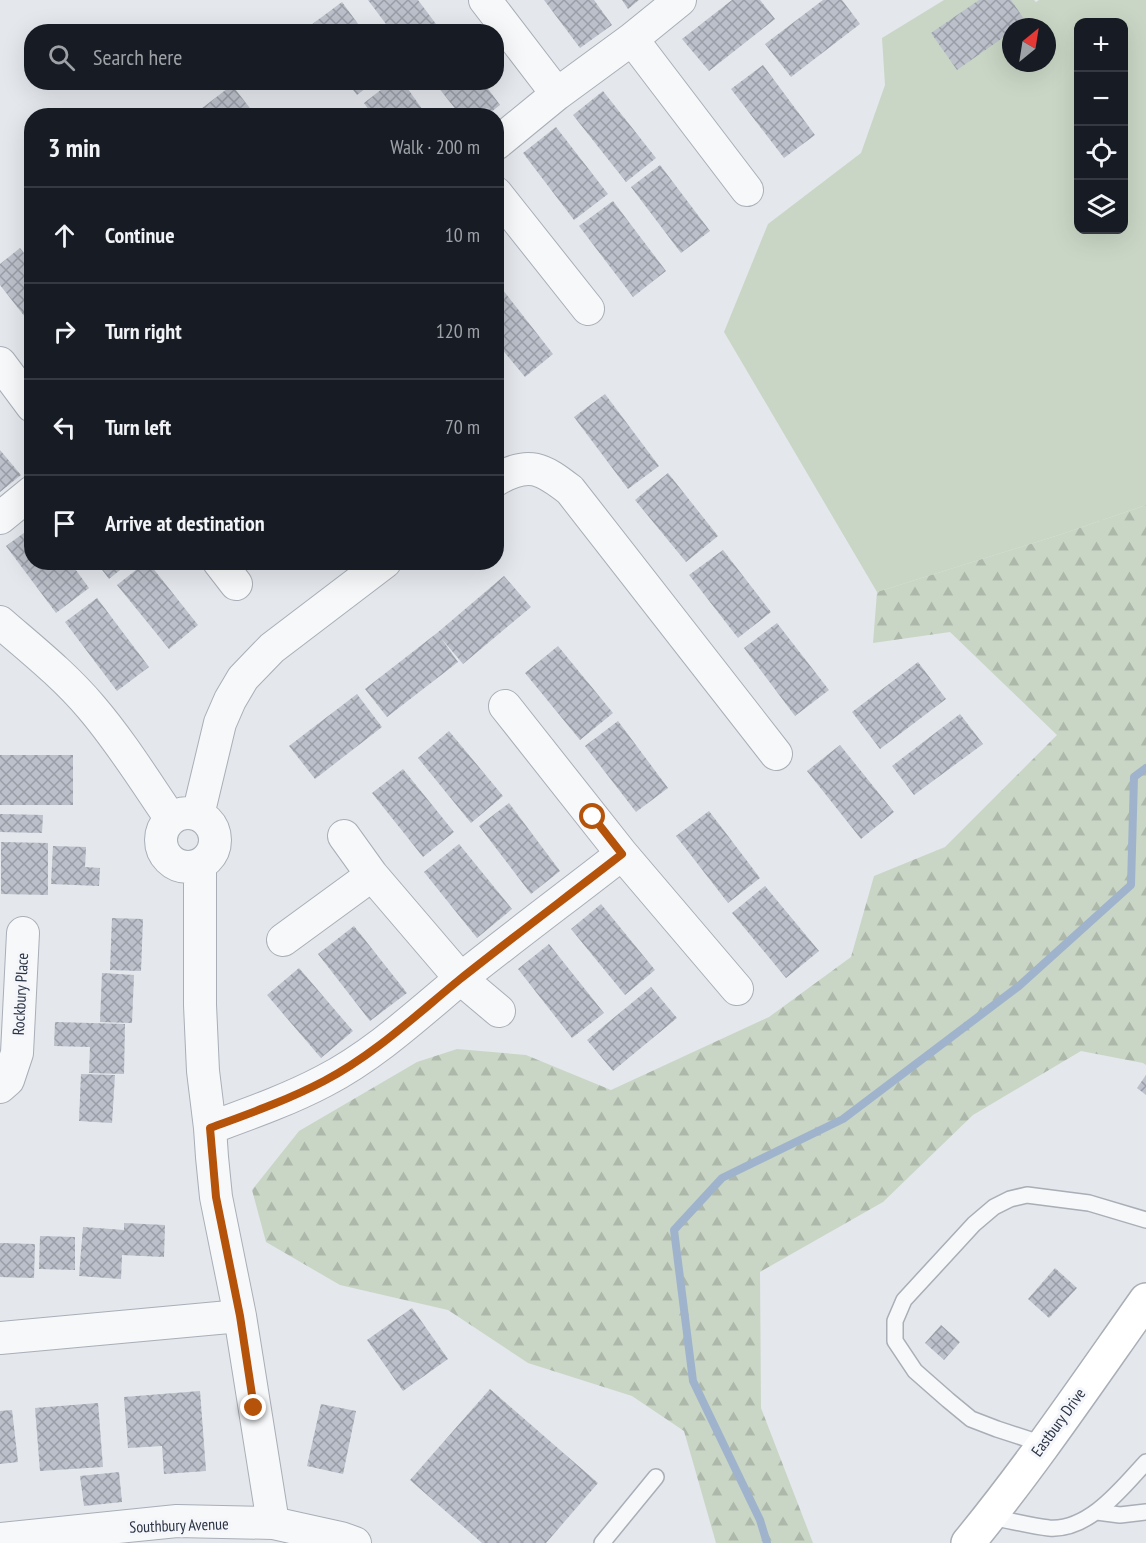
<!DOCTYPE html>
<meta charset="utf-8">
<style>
:root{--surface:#171b24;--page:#20242c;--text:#f1f3f6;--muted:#9ea1a6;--line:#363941}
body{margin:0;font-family:"PT Sans Narrow",sans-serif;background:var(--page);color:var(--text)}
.controls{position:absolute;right:18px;top:18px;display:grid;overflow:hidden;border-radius:12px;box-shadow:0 6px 24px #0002}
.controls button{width:54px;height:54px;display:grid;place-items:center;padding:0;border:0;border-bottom:2px solid var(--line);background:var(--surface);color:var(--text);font:30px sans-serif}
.compass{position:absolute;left:1002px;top:18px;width:54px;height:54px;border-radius:50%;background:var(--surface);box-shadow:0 6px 24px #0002;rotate:30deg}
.stop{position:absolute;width:18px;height:18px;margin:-14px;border:4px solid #b45309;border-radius:50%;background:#fff}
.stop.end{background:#b45309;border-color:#fff;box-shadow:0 2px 6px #0008}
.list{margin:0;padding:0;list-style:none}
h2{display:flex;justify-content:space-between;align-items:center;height:78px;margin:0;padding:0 24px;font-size:26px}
h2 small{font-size:20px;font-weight:400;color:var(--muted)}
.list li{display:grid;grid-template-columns:39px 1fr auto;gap:18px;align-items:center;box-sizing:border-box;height:96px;padding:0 24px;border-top:2px solid var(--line)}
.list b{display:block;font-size:22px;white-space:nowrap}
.list em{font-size:20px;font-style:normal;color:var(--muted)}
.icon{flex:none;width:33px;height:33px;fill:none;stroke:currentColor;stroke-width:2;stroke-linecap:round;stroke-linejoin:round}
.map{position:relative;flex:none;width:1146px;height:1543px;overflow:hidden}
.search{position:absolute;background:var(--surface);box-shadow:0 6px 24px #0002;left:24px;top:24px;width:480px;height:66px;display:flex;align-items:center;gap:15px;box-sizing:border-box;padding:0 21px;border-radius:24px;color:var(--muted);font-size:22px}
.panel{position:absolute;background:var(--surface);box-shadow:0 6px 24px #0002;left:24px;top:108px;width:480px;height:462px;border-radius:24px}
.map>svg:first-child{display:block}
</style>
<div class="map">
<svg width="1146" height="1543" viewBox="0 0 1146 1543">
<defs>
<pattern id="forest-firs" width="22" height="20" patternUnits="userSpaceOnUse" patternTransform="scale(1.5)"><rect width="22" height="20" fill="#c9d6c5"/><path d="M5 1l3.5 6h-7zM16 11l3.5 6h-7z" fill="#adb8ab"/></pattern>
<pattern id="building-cross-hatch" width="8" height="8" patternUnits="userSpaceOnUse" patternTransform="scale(1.5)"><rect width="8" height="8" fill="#bbc0ca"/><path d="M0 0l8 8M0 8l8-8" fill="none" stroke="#989da6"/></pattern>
</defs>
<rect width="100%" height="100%" fill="#e4e7ec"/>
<path fill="#c9d6c5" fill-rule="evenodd" d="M944 0H1034L1036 2 1039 0H1146V505L1059 535 877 592 724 332 768 224 861 153 885 85 882 38ZM1078 22H1124V230H1078ZM1011 27H1047V63H1011Z"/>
<path fill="url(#forest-firs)" d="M1146 505V1065L1143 1063 1081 1051 973 1115 883 1202 760 1272 761 1408 813 1543H716L684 1431 632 1396 528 1363 448 1310 340 1285 266 1242 252 1190 299 1131 417 1062 457 1049 526 1055 611 1090 769 1017 851 957 874 876 945 847 1057 735 950 632 873 643 877 592 1059 535Z"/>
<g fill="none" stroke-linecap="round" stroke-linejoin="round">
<path stroke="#9fb4cc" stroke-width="8" d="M767 1543 760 1520 693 1381 674 1230 722 1178 843 1119 1019 986 1131 885 1134 777 1146 768"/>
</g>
<path fill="url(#building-cross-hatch)" d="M368 0H418L442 32H392Z
M544 0H594L612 25 580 48Z
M622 0H639L628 9Z
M732 0H760L775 19 709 71 682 39Z
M823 0H842L860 24 791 77 765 44Z
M979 0H1011L1026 22 1019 27H1011V32L957 70 931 33Z
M342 2 364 32H309L307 28Z
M763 65 815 135 784 158 731 89Z
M347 82H374L357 95Z
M391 82H403L427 116H373L364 103Z
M434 82H483L500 105 486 116H461Z
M232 85 256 116H200L197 112Z
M603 91 656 158 626 182 573 115Z
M556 127 608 194 574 220 523 153Z
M660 165 710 231 681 253 631 187Z
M613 201 666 271 633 297 579 226Z
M20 248 32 263V326L0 285V264Z
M499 285 553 354 525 377 496 342V287Z
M605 394 659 466 628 489 574 417Z
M0 450 21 475 0 492Z
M668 473 718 536 686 562 635 500Z
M32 527V562H70L89 588 56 613 6 546Z
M723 550 771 612 738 638 689 575Z
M96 562H130L109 579Z
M146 562H148L198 625 169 649 117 585Z
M504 576 531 607 463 664 441 638 458 662 387 717 365 689 437 633Z
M97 598 149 667 117 691 65 622Z
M777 623 829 690 795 716 744 648Z
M558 646 613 713 580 740 525 673Z
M918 662 946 699 880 749 852 712Z
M357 694 382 727 315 779 289 746Z
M960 714 983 744 914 795 892 766Z
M618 721 668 788 636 812 585 746Z
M449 731 503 796 471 823 418 758Z
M840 745 894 812 861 839 807 771Z
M0 755H73V805H0Z
M403 769 454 832 423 857 372 793Z
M509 803 560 871 531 894 479 826Z
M709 811 760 878 728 903 676 836Z
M0 814 43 815 42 833 0 832Z
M1 842 48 843V895L1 894Z
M459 844 512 909 477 938 424 872Z
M53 846 86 847 85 867 100 868 99 886 51 884Z
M765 886 819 951 786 978 732 913Z
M601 904 655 970 625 995 571 929Z
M112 918 143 919 141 971 110 970Z
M354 926 407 993 370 1021 318 954Z
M549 944 604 1013 572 1038 518 969Z
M299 968 353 1031 321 1058 267 995Z
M102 973 134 975 132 1023 100 1022Z
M651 987 677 1018 613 1071 587 1040Z
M55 1022 125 1024 124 1074 89 1073 90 1047 54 1046Z
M81 1074 115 1075 112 1123 79 1121Z
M1146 1075V1095L1137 1088Z
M124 1223 165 1225 164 1257 122 1255 121 1279 79 1276 83 1227 124 1230Z
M40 1236 75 1237V1270L39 1269Z
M0 1243 35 1244 34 1278 0 1277Z
M1055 1268 1077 1288 1049 1318 1028 1299Z
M412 1308 448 1359 403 1391 367 1340Z
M941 1325 960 1342 944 1360 925 1343Z
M490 1389 598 1483 546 1543H482L410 1480Z
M200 1391 206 1471 164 1474 162 1446 128 1448 124 1397Z
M98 1403 103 1467 40 1471 35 1408Z
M321 1404 356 1411 343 1474 307 1466Z
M12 1410 18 1462 0 1464V1411Z
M119 1472 122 1502 84 1506 80 1476Z"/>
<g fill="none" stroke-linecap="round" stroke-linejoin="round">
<g stroke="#a9aeb7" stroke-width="18">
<path id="lane" d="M1043 1444 997 1429 971 1419 948 1400 915 1371 895 1341V1321L904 1300 974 1224 994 1207 1010 1199 1027 1195 1089 1203 1146 1220
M1097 1512 1120 1515 1146 1512
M990 1517C1009 1520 1030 1526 1049 1528 1089 1531 1122 1488 1146 1462
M602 1543 656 1477"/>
</g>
<g stroke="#a9aeb7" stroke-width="34">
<path id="street" d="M485 0 557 94
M632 39 747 190
M496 144 557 94 632 39 680 0
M496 193 588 309
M0 363 32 406
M496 480C529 460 543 469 570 490L776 754
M0 518 32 492
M219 562 236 584
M0 622C31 649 64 675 91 707 121 742 145 781 171 819
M505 706 622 854 737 989
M161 840a27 27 0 1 1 54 0a27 27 0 1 1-54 0Z
M198 815 220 723 230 700 243 678 272 648 385 562
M344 836 372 875 461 979 499 1011
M200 865V1005L203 1071 210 1128 212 1157 216 1197 240 1316 273 1523
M283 940 372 875
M0 1087 8 1080 17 1053 23 933
M210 1128C248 1114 288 1100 324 1081 374 1055 416 1016 459 980 513 937 568 896 622 854
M0 1338 240 1316
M0 1539 177 1521 273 1523 341 1538 355 1543"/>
</g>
<g stroke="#a9aeb7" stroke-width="36">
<path id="secondary" d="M968 1543C1032 1465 1088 1382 1146 1300"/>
</g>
<use href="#lane" stroke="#f7f8fa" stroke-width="15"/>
<use href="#street" stroke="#f7f8fa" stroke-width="32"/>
<use href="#secondary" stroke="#fff" stroke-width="33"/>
</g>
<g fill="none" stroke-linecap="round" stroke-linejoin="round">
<path stroke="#b45309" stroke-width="8" d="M254 1408 240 1316 216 1197 210 1128C248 1114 288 1100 324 1081 374 1055 416 1015 459 980 513 937 568 896 622 854L593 817"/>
</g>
<g text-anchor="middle" stroke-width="6" stroke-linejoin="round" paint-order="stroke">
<g font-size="16" fill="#2b3445" stroke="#f4f6f9">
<text transform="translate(20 994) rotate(-87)" y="6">Rockbury Place</text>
<text transform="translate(1058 1422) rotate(-54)" y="6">Eastbury Drive</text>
<text transform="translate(179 1525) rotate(-2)" y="6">Southbury Avenue</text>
</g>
</g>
</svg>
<div class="controls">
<button>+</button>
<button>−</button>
<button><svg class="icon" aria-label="locate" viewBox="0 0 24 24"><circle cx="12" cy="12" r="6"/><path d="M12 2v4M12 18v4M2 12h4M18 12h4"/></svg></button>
<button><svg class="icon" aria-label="layers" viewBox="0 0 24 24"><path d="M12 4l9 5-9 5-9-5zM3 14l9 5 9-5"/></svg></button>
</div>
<svg class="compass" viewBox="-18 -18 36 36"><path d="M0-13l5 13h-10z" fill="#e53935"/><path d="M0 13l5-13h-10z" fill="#9ea1a6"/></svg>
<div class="stop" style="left:593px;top:817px"></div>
<div class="stop end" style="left:254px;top:1408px"></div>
<div class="search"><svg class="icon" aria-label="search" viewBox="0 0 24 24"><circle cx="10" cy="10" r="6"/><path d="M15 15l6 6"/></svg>Search here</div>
<section class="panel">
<h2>3 min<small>Walk · 200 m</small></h2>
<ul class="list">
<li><svg class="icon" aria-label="ahead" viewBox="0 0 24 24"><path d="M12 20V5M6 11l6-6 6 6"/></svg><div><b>Continue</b></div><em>10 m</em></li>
<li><svg class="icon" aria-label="right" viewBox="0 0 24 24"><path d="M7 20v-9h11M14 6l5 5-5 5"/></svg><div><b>Turn right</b></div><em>120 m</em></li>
<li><svg class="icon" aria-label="left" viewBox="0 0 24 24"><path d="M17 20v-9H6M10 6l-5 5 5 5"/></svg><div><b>Turn left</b></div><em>70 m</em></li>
<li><svg class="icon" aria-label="arrive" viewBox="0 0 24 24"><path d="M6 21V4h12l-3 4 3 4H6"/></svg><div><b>Arrive at destination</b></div></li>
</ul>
</section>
</div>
